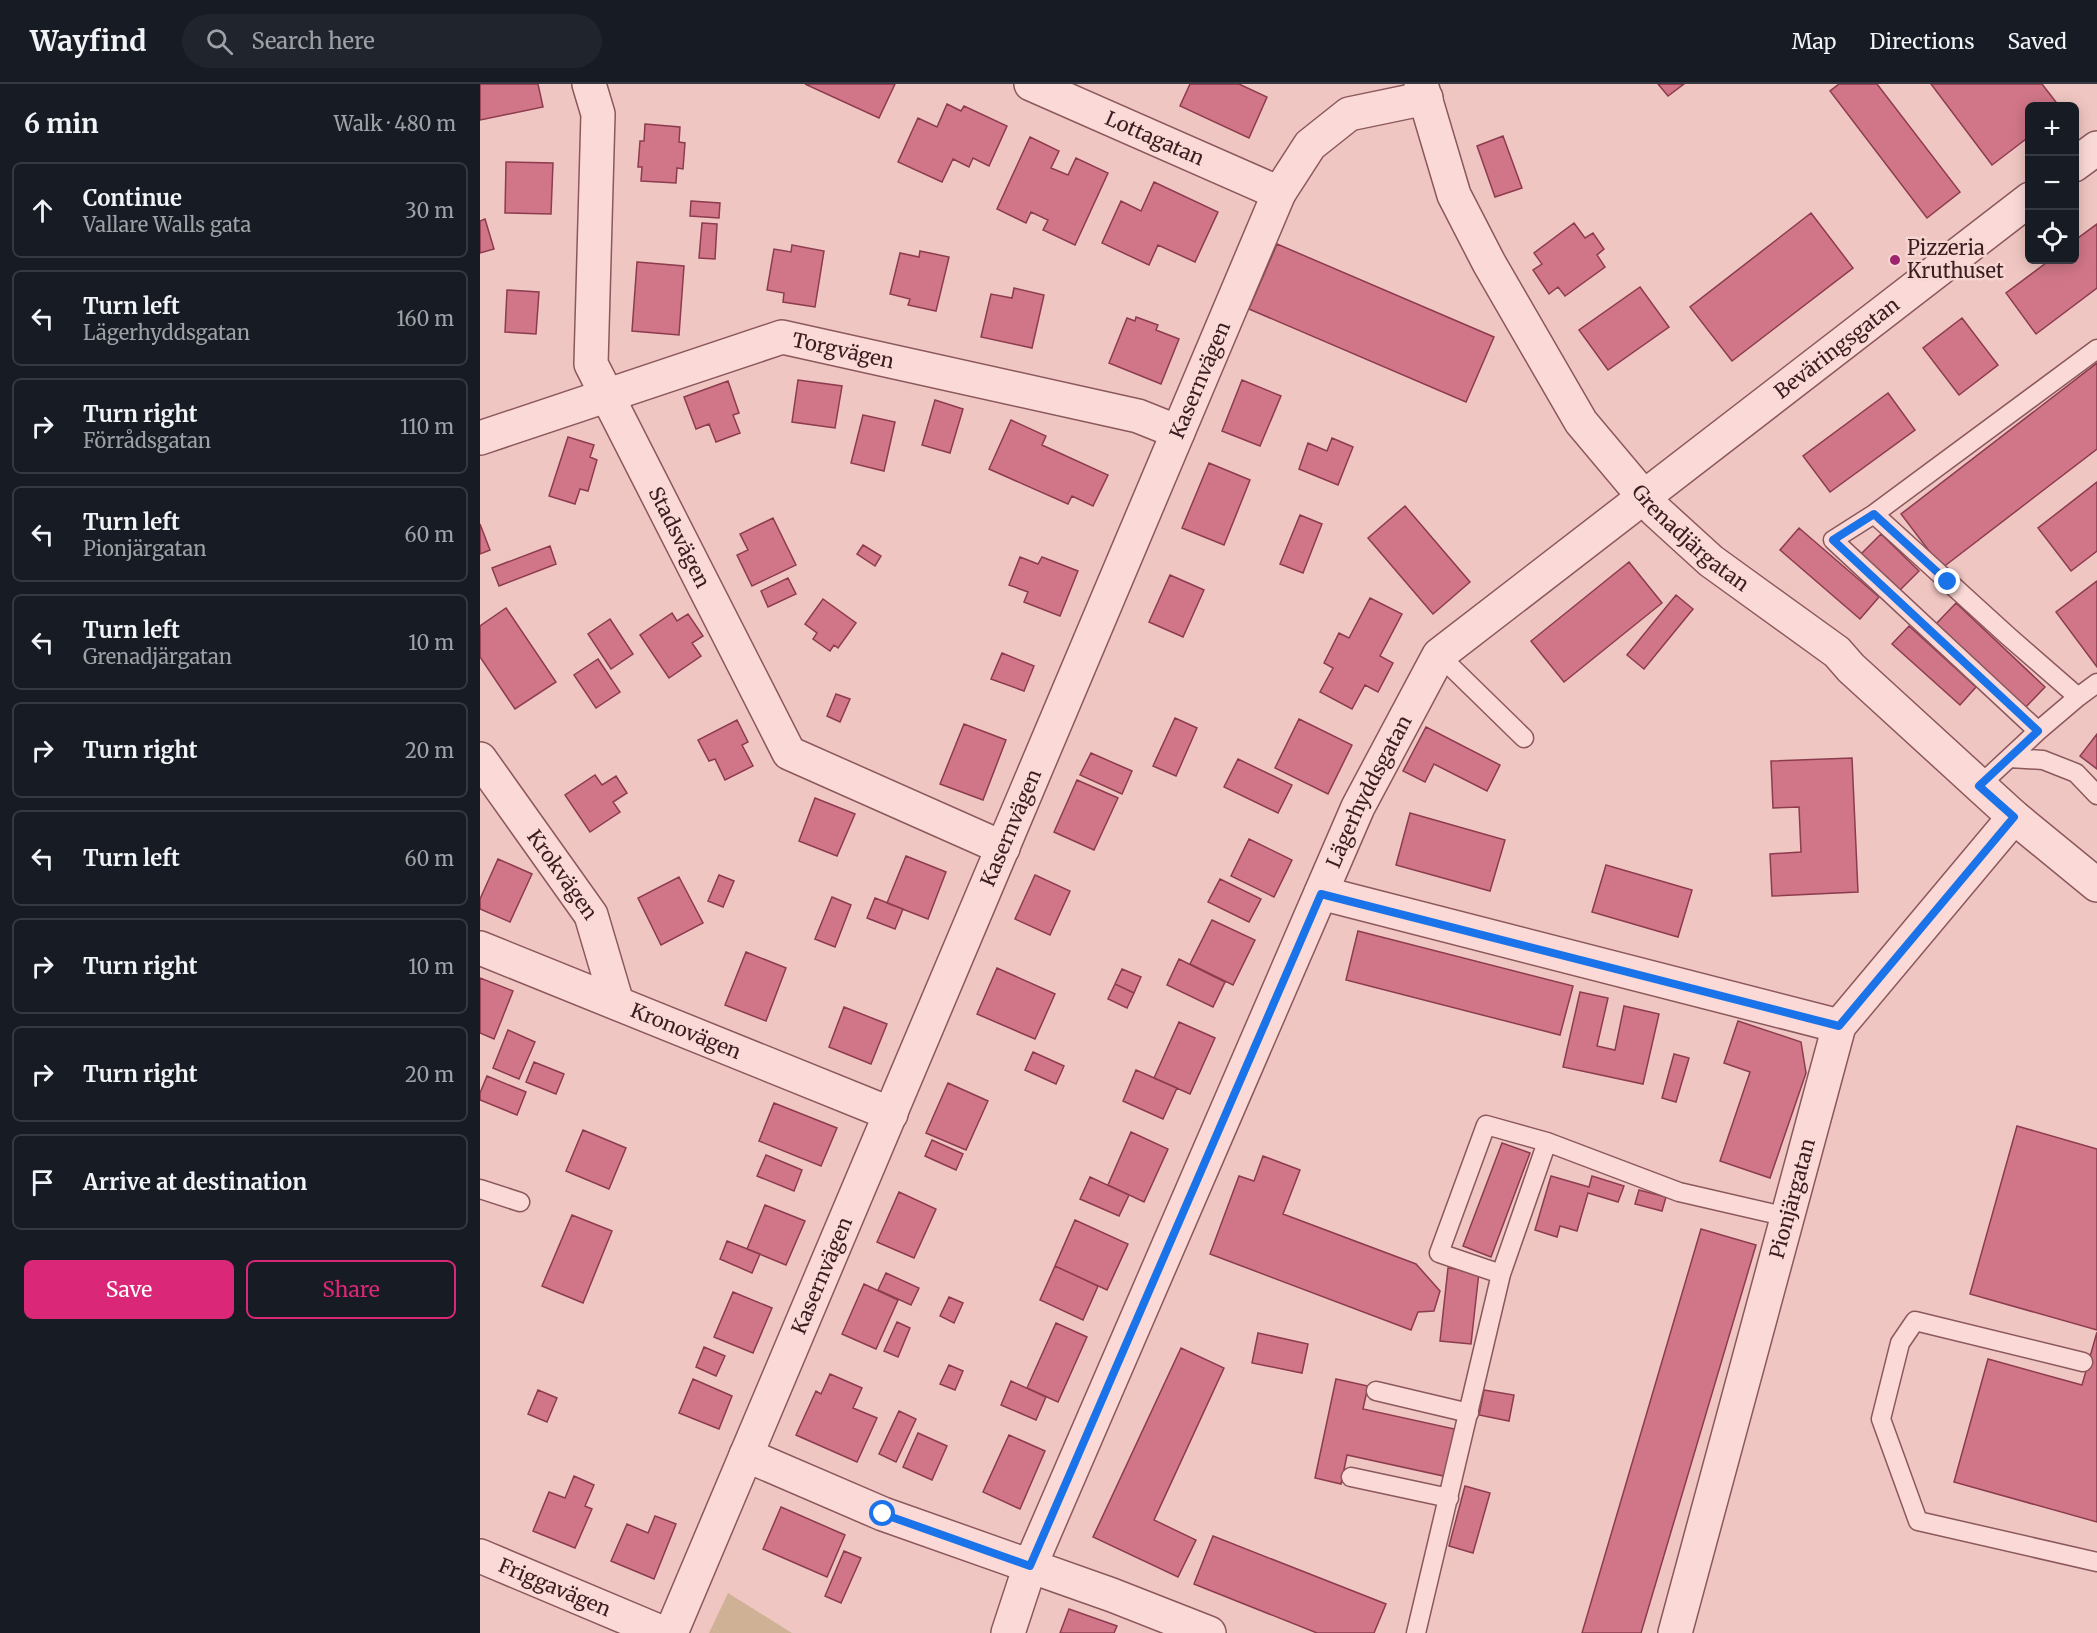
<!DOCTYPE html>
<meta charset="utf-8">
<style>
:root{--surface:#171b24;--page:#20242c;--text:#f1f3f6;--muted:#9ea1a6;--line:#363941;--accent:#db2777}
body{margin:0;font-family:Merriweather,serif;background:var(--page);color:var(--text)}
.controls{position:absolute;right:18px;top:18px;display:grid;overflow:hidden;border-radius:9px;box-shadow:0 3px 15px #0003}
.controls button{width:54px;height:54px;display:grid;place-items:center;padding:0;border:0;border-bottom:2px solid var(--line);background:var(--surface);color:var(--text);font:30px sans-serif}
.stop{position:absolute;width:18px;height:18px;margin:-14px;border:4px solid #1a73e8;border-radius:50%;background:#fff}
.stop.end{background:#1a73e8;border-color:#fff;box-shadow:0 2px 6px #0008}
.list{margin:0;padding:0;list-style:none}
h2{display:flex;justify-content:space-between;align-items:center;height:78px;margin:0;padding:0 24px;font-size:26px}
h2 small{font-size:20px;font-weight:400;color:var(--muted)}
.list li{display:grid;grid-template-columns:39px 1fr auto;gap:18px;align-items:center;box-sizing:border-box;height:96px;margin:0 12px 12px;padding:0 12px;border:2px solid var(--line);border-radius:9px}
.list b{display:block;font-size:22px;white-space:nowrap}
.list p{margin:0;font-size:20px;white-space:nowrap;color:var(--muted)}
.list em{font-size:20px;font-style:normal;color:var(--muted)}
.actions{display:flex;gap:12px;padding:18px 24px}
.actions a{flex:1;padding:14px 0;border:2px solid var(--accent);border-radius:9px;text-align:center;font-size:21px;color:var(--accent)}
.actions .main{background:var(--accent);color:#fff}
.icon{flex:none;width:33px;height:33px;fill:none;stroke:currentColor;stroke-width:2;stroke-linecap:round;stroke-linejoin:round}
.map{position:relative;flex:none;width:1617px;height:1549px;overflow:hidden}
header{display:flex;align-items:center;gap:36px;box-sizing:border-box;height:84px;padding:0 30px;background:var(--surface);border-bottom:2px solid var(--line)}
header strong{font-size:28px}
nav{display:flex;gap:33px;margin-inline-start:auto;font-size:21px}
.search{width:420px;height:54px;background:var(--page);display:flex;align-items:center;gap:15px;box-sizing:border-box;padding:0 21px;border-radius:33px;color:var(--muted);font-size:22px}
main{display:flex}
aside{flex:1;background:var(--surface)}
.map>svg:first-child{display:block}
</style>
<header>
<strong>Wayfind</strong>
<div class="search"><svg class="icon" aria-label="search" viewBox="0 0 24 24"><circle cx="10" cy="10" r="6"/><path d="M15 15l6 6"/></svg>Search here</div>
<nav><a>Map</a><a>Directions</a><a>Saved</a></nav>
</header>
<main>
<aside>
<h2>6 min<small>Walk · 480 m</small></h2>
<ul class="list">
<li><svg class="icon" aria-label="ahead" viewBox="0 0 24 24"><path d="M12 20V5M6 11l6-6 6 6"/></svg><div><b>Continue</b><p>Vallare Walls gata</p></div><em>30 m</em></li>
<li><svg class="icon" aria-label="left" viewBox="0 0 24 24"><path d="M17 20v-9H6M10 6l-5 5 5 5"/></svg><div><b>Turn left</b><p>Lägerhyddsgatan</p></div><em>160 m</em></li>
<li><svg class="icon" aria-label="right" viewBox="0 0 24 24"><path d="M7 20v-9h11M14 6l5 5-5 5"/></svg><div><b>Turn right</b><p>Förrådsgatan</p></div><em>110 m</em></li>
<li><svg class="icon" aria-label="left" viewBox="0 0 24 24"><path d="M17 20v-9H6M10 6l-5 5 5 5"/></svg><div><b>Turn left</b><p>Pionjärgatan</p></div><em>60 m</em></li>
<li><svg class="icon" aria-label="left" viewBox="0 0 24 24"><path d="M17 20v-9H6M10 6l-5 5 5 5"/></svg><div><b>Turn left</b><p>Grenadjärgatan</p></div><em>10 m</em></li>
<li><svg class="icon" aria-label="right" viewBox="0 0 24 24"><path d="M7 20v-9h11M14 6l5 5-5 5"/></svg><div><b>Turn right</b></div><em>20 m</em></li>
<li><svg class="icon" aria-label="left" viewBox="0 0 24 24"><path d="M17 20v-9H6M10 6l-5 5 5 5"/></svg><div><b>Turn left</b></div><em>60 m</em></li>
<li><svg class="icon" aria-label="right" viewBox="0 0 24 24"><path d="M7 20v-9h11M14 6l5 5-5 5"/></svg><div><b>Turn right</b></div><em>10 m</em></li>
<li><svg class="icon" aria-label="right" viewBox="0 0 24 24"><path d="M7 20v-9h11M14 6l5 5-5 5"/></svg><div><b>Turn right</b></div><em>20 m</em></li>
<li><svg class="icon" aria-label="arrive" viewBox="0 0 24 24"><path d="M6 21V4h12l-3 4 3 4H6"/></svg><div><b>Arrive at destination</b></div></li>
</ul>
<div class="actions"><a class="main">Save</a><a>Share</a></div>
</aside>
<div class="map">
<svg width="1617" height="1549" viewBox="0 0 1617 1549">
<rect width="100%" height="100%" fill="#f0c6c2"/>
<path fill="#cfb295" d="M248 1509 312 1549H229Z"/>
<path fill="#d17688" stroke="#8c3c4e" stroke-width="1.5" d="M0 0H58L63 23 0 36Z
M325 0H415L399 34Z
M710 0H759L787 13 769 54 700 22Z
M1178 0H1204L1188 12Z
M1359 0H1397L1480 108 1447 134 1350 7Z
M1451 0H1562L1579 22H1550V52L1512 81Z
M467 20 481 27 484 22 527 42 509 82 493 74 489 83 473 75 462 98 418 78 438 34 457 43Z
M165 40 200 43 199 58 205 59 203 85 197 84 196 99 161 97 162 83H158L160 57H164Z
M1023 52 1042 104 1015 113 997 62Z
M550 53 579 67 571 84 588 91 596 74 628 89 595 161 563 146 568 136 551 128 546 139 517 125Z
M26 78 73 79 71 130 25 129Z
M674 98 738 128 715 178 678 161 669 181 622 159 641 117 661 127Z
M211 117 240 119 239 134 210 132Z
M1331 129 1373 184 1252 277 1210 223Z
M5 135 14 165 0 169V137Z
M222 139 237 140 235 175 219 174Z
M1094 139 1105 154 1113 149 1124 165 1117 171 1125 183 1085 212 1078 203 1069 210 1053 186 1062 180 1054 169Z
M1617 140V204L1556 250 1526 209 1570 176H1594V157Z
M797 160 1014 253 986 318 769 225Z
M312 161 344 167 335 223 303 218 304 209 287 206 294 165 311 168Z
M440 167 469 173 456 227 428 221 430 215 410 210 420 169 439 173Z
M157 178 204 182 199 251 152 247Z
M1160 203 1189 243 1128 286 1099 246Z
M534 204 564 211 552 264 501 253 511 210 532 214Z
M27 206 59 208 56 250 25 248Z
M656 233 678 241 676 246 699 255 681 300 629 279 647 234 655 237Z
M1482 234 1518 281 1479 311 1443 264Z
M1617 279V365L1462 484 1421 430Z
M318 296 362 302 355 344 312 338Z
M762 296 801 312 780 362 742 347Z
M248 297 259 329 253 331 260 349 236 358 229 340 216 345 204 313Z
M1408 309 1435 346 1350 408 1323 372Z
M455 316 483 325 470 369 442 361Z
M383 331 415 338 404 387 371 379Z
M531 336 566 352 562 361 628 391 613 422 592 412 588 420 509 385Z
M88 353 114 361 110 373 117 376 108 407 100 405 95 420 69 412Z
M852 354 873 363 858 401 819 385 828 359 847 367Z
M729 379 770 396 744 461 702 444Z
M1617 398V467L1591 487 1558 444Z
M925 422 990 498 953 530 888 454Z
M820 431 842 440 823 489 800 480Z
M293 434 316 481 272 502 257 471 268 466 260 450Z
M0 440 10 466 0 470Z
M1319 444 1399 513 1380 535 1300 466Z
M1401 450 1439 487 1417 509 1379 472Z
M383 461 401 472 395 482 377 470Z
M70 462 76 480 19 502 12 484Z
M540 473 558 480 562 473 598 487 580 532 544 518 548 508 529 501Z
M1149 478 1182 519 1084 598 1051 557Z
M690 491 724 506 703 553 669 538Z
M308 494 316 510 288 523 281 507Z
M1617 497V583L1576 528Z
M1196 511 1213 525 1164 585 1147 571Z
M890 514 922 530 900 572 913 579 898 608 885 601 872 625 840 608 853 584 844 579 859 549 869 554Z
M343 515 376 539 358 564 354 561 350 567 333 555 337 549 325 540Z
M1476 519 1565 603 1544 625 1455 541Z
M26 524 76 598 35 625 0 573V542Z
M192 529 197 537 208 530 223 552 212 559 221 572 189 594 160 551Z
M130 535 153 570 131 585 108 550Z
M1429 542 1496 603 1480 621 1412 560Z
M522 569 554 582 544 607 511 595Z
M118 575 140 608 116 624 94 591Z
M356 610 370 615 360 638 347 632Z
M695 634 717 644 696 692 673 682Z
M819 635 872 661 848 710 795 684Z
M257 636 268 658 262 661 273 682 245 696 235 675 229 677 218 656Z
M484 640 526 656 503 716 460 700Z
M946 643 1020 681 1007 707 954 680 945 698 923 687Z
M1617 650V685L1600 672Z
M611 669 652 687 642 710 600 691Z
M1372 674 1378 808 1292 812 1290 770 1321 768 1319 723 1293 724 1291 677Z
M758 675 812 701 798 729 744 703Z
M115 691 122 701 136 692 147 709 133 718 140 728 110 748 85 711Z
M597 696 638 714 614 766 574 748Z
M335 714 375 730 357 772 319 757Z
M930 729 1025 756 1010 807 916 781Z
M769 755 812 776 794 813 751 792Z
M426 772 466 788 448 835 407 819Z
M18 775 52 790 30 838 0 825V815Z
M1126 781 1212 806 1198 853 1112 828Z
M239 791 254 797 243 823 228 817Z
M555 791 590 807 570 851 535 835Z
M199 793 223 839 181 861 158 814Z
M740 795 781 815 769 838 728 818Z
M352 813 371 821 355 863 335 855Z
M395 814 423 825 415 845 387 834Z
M732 836 775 856 753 901 710 880Z
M878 847 1093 902 1080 951 866 896Z
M266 868 306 884 286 937 245 921Z
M699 875 745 898 733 923 687 901Z
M517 884 575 910 555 955 497 930Z
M642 885 661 893 654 909 635 900Z
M0 894 33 907 14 955 0 949Z
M635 900 654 909 647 924 628 915Z
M1100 908 1128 914 1117 962 1135 966 1144 922 1179 930 1163 1000 1083 983Z
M364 923 407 940 391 980 349 963Z
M1258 937 1321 958 1326 989 1290 1094 1240 1077 1270 988 1244 979Z
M699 938 735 954 710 1010 674 994Z
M28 946 55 958 39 995 13 984Z
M553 968 584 982 576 1000 545 986Z
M1194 970 1209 974 1196 1018 1182 1014Z
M54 978 84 990 76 1010 46 998Z
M656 986 697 1004 683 1035 643 1017Z
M7 992 46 1008 37 1031 0 1016V1009Z
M468 999 508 1017 486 1066 446 1049Z
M294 1019 357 1044 341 1082 279 1057Z
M1537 1042 1617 1065V1246L1490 1210Z
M103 1046 146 1064 129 1105 86 1087Z
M651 1048 688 1065 664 1118 628 1101Z
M452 1056 483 1070 476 1086 445 1072Z
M1022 1059 1050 1069 1011 1173 983 1162Z
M286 1071 322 1086 314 1107 277 1092Z
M783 1072 820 1086 803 1130 936 1180 960 1207 954 1227 938 1228 931 1246 730 1170 759 1092 774 1097Z
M1071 1092 1109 1103 1112 1092 1144 1102 1138 1118 1108 1109 1097 1147 1080 1142 1077 1153 1055 1146Z
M610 1093 649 1111 639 1132 600 1115Z
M1159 1106 1186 1113 1182 1127 1155 1120Z
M419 1108 456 1125 434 1174 397 1158Z
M285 1121 325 1137 306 1181 267 1165Z
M92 1131 132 1147 103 1219 62 1202Z
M595 1136 648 1160 627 1206 575 1182Z
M1221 1145 1276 1161 1161 1549H1102Z
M247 1157 280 1170 272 1189 240 1175Z
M575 1182 618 1202 603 1236 560 1216Z
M968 1184 999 1188 991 1260 960 1257Z
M406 1189 439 1204 431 1221 398 1206Z
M384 1200 418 1216 396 1265 362 1250Z
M253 1208 292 1224 273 1269 234 1253Z
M469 1213 483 1219 474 1239 460 1232Z
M417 1238 430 1244 418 1273 404 1267Z
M576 1239 607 1253 578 1318 547 1304Z
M1617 1248V1438L1474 1398 1508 1275 1602 1301Z
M778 1249 828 1260 822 1289 772 1279Z
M224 1263 245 1272 236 1292 216 1283Z
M701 1264 744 1284 674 1436 716 1456 698 1493 613 1453Z
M469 1281 483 1287 475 1306 460 1300Z
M350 1290 382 1304 373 1324 397 1334 377 1378 316 1351 336 1307 341 1310Z
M213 1295 252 1312 239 1345 199 1329Z
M856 1295 888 1302 883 1325 979 1346 968 1393 867 1371 861 1400 835 1394Z
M531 1297 566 1313 556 1336 521 1321Z
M58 1306 77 1314 67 1338 48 1330Z
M1004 1306 1034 1311 1029 1337 999 1331Z
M419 1327 436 1335 416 1378 399 1370Z
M438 1349 467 1362 452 1396 423 1383Z
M529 1351 565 1367 540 1425 503 1408Z
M94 1392 114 1401 105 1422 112 1425 95 1464 53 1447 69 1408 85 1414Z
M985 1402 1010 1409 993 1469 969 1462Z
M301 1423 365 1451 347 1493 283 1465Z
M175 1432 196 1440 174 1495 131 1477 147 1440 168 1449Z
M733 1452 906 1520 894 1549H837L714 1500Z
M364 1467 381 1474 361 1519 345 1512Z
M589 1525 637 1542 634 1549H580Z"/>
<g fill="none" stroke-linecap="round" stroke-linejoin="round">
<g stroke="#8b585c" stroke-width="21">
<path id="service" d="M1394 430 1528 552 1598 613 1617 599
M959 571 1044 654
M1558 647 1598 613
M1529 674 1563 676 1596 689 1617 711
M1499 702 1558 647 1353 456 1394 430 1617 265
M1067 1058 1006 1041 959 1169 1021 1190 1067 1058 1199 1108 1308 1133
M0 1105 40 1118
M1603 1278 1435 1237 1420 1259 1401 1335 1438 1437 1617 1478
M896 1307 989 1329
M871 1393 969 1414
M936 1549 1021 1190"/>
</g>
<g stroke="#8b585c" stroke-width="36">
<g id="minor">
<path id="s1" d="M109 0 118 30 111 280 309 669 523 764"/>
<path id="s2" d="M551 0 799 109"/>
<path d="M1594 81 1617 64"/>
<path id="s3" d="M0 354 302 253 658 332 698 348"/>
<path id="s4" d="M0 675 111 831 137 919"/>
<path d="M841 809 1359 942"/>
<path id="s5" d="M0 864 411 1030"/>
<path d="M266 1371 403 1430 632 1511 729 1549"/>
<path id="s6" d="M0 1472 183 1549"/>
<path id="s7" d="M191 1549 799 109 830 61 869 30 946 14"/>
<path id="s8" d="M528 1549 550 1482 878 723 959 571 1550 115"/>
<path id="s9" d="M1195 1549 1359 942 1534 733"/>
</g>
</g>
<g stroke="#8b585c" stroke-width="36">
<g id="tertiary">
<path id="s10" d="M941 0 974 111 1009 179 1101 338 1175 426 1231 477 1357 568 1371 584 1534 733 1617 801"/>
</g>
</g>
<use href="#service" stroke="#fbd9d6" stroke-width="18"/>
<use href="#minor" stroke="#fbd9d6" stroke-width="33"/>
<use href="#tertiary" stroke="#fbd9d6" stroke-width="33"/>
</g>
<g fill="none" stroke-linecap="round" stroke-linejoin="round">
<path stroke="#1a73e8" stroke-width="8" d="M403 1430 550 1482 841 810 1359 942 1534 733 1499 702 1558 647 1353 456 1394 430 1468 498"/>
</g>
<circle fill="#9e2470" stroke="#f7d6d2" stroke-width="2" cx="1415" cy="176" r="6"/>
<g text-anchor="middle" stroke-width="5" stroke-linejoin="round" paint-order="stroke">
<g font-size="20" fill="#3a1d21" stroke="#f7d6d2">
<text dy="7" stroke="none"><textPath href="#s2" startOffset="135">Lottagatan</textPath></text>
<text dy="7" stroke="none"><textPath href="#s8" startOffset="1572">Beväringsgatan</textPath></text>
<text dy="7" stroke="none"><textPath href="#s3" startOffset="381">Torgvägen</textPath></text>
<text dy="7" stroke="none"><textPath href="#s7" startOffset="1360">Kasernvägen</textPath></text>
<text dy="7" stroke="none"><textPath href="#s10" startOffset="536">Grenadjärgatan</textPath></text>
<text dy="7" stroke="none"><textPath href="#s1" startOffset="476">Stadsvägen</textPath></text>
<text dy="7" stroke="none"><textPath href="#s8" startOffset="916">Lägerhyddsgatan</textPath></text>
<text dy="7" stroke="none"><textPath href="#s7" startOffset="874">Kasernvägen</textPath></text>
<text dy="7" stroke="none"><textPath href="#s4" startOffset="142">Krokvägen</textPath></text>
<text dy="7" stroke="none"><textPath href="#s5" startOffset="222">Kronovägen</textPath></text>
<text dy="7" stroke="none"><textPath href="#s9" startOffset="450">Pionjärgatan</textPath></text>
<text dy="7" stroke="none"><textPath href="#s7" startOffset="388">Kasernvägen</textPath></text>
<text dy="7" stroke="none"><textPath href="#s6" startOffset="81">Friggavägen</textPath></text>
</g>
<g font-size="20" fill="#3a1d21" stroke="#f7d6d2" text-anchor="start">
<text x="1427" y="171">Pizzeria<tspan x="1427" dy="23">Kruthuset</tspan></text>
</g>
</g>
</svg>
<div class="controls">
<button>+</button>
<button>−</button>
<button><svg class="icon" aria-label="locate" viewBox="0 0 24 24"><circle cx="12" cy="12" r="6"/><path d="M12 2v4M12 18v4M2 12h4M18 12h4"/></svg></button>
</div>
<div class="stop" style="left:403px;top:1430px"></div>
<div class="stop end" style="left:1468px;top:498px"></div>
</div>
</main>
